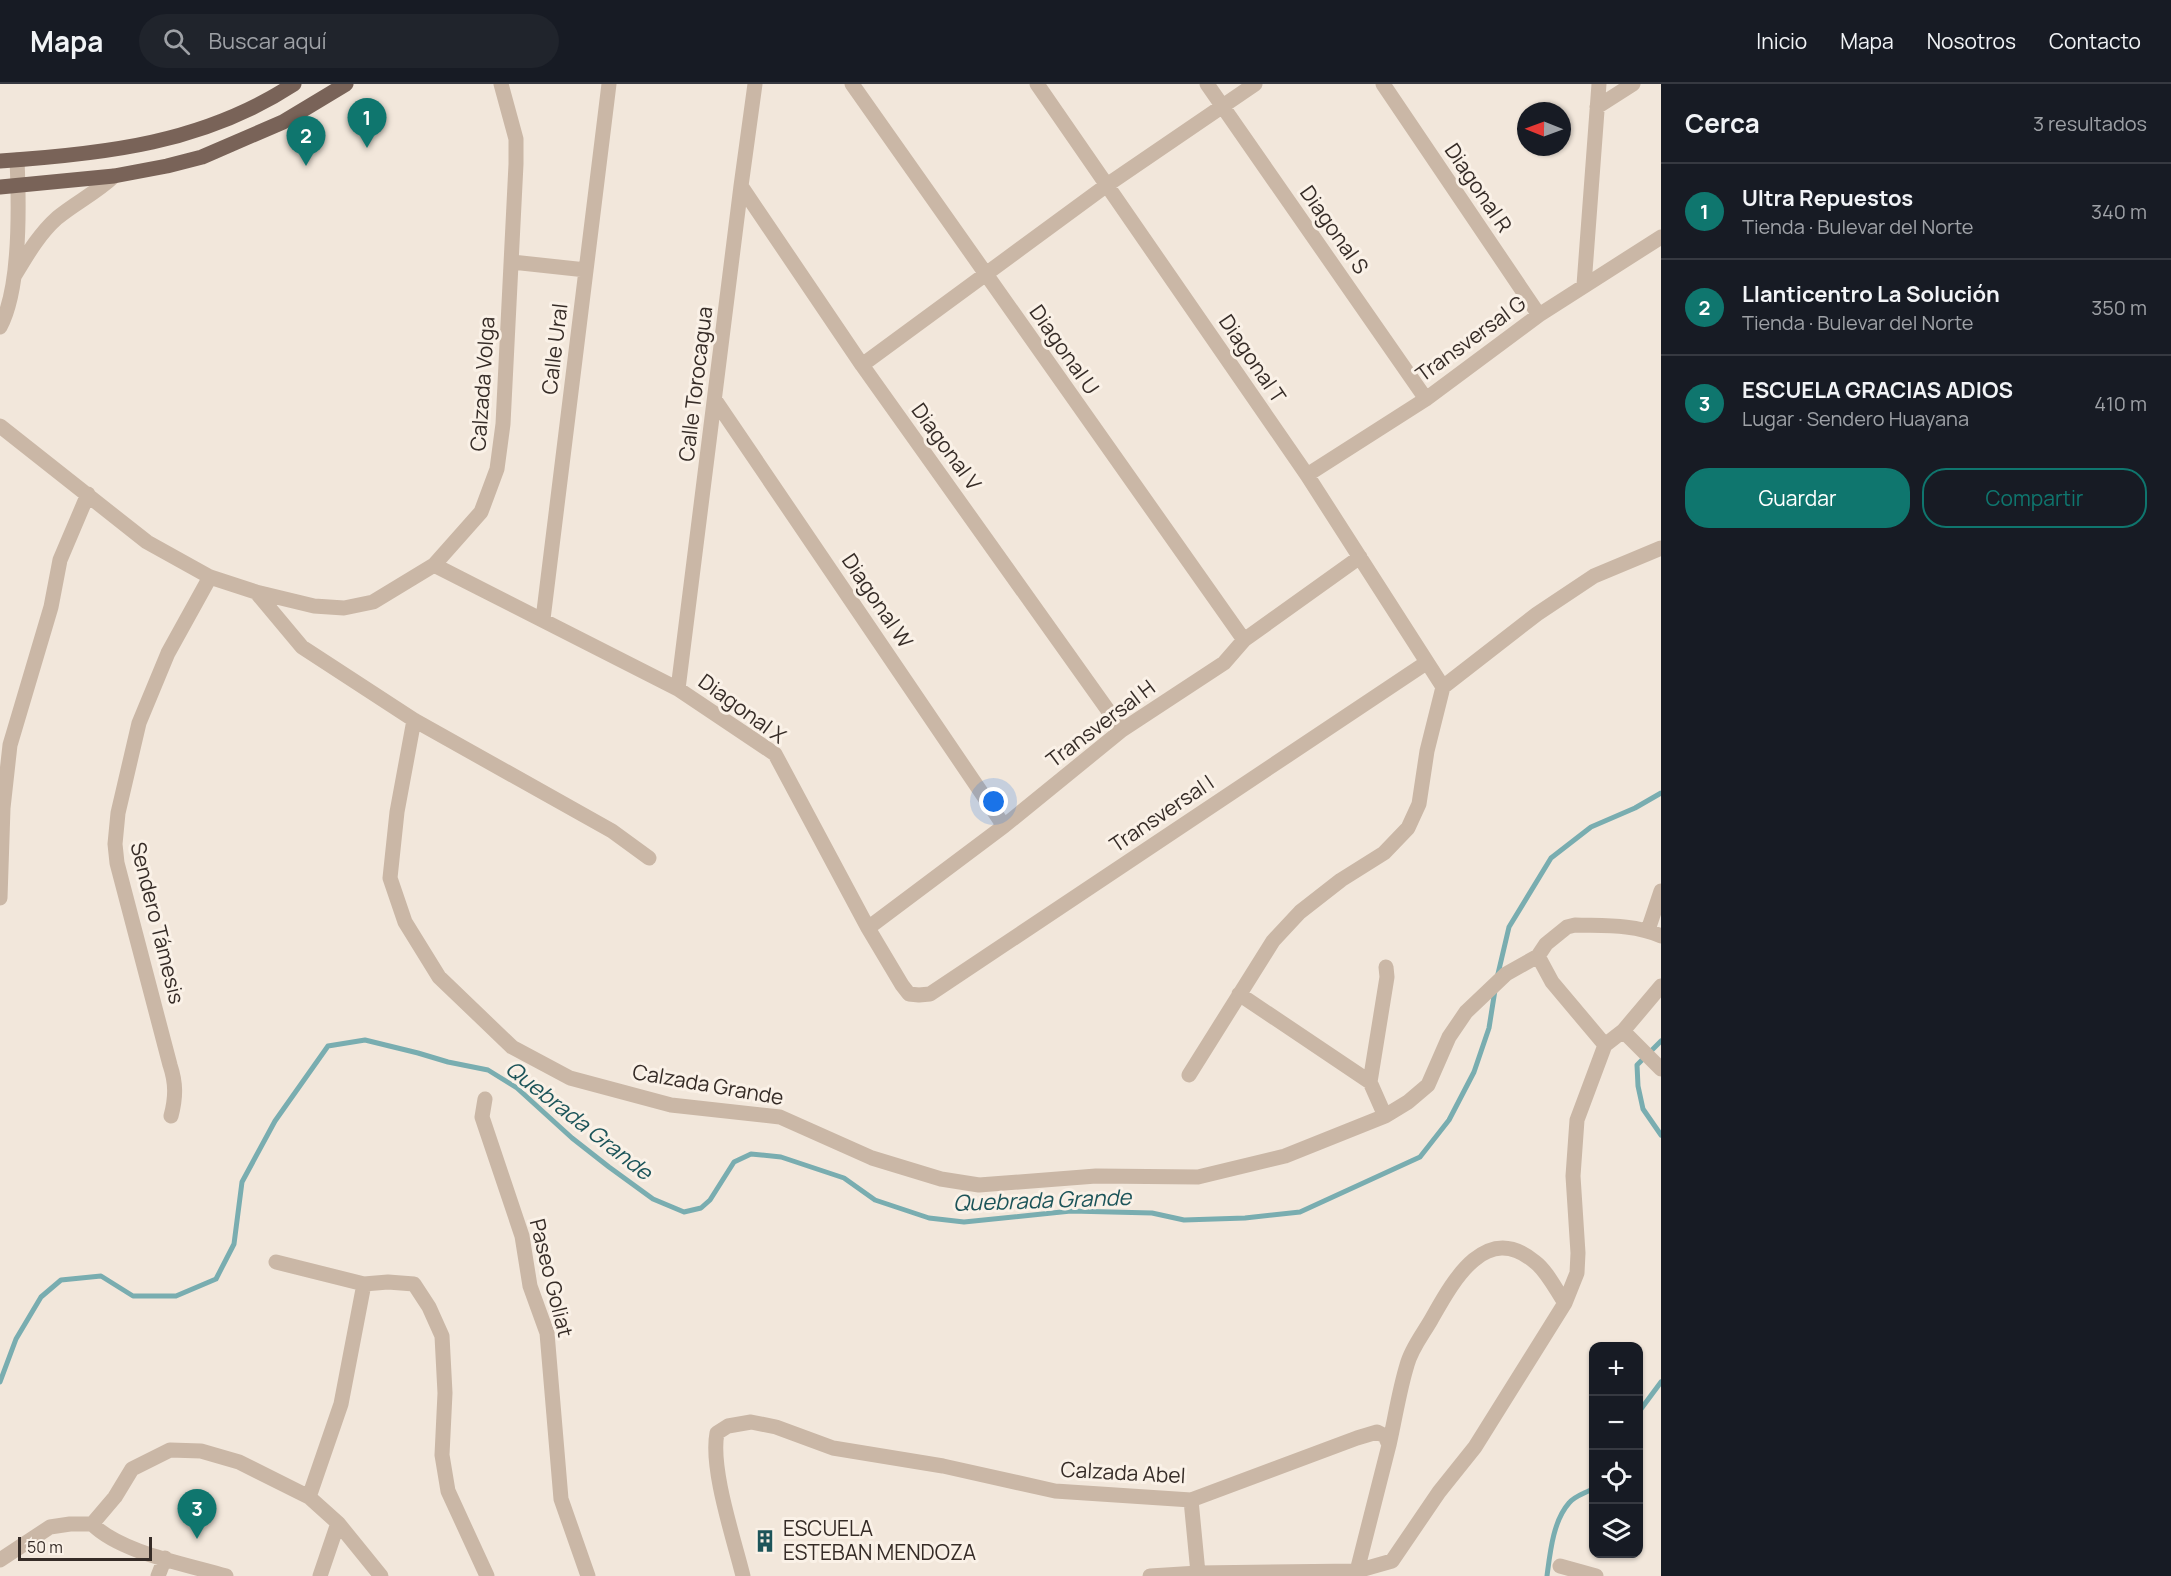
<!DOCTYPE html>
<html lang="es">
<meta charset="utf-8">
<style>
:root{--surface:#171b24;--page:#20242c;--text:#f1f3f6;--muted:#9ea1a6;--line:#363941;--accent:#0f766e}
body{margin:0;font-family:Manrope,sans-serif;background:var(--page);color:var(--text)}
.controls{position:absolute;right:18px;bottom:18px;display:grid;overflow:hidden;border-radius:12px;box-shadow:0 2px 4px #0004}
.controls button{width:54px;height:54px;display:grid;place-items:center;padding:0;border:0;border-bottom:2px solid var(--line);background:var(--surface);color:var(--text);font:30px sans-serif}
.compass{position:absolute;left:1517px;top:18px;width:54px;height:54px;border-radius:50%;background:var(--surface);box-shadow:0 2px 4px #0004;rotate:271deg}
.scale{position:absolute;left:18px;bottom:15px;width:134px;box-sizing:border-box;padding-left:6px;border:3px solid #362c27;border-top:0;font-size:16px;line-height:21px;white-space:nowrap;color:#362c27;-webkit-text-stroke:4px #faf1e7;paint-order:stroke}
.you{position:absolute;left:994px;top:718px;width:21px;height:21px;margin:-15px;border:4px solid #fff;border-radius:50%;background:#1a73e8;box-shadow:0 0 0 9px #1a73e833}
.badge{display:grid;place-items:center;width:39px;height:39px;border-radius:50%;background:var(--accent);color:#fff;font-size:20px;font-weight:700}
.pin{position:absolute;translate:-50% -50px;filter:drop-shadow(0 2px 3px #0008)}
.pin::after{content:'';position:absolute;top:32px;width:21px;height:18px;background:inherit;clip-path:polygon(0 0,100% 0,50% 100%)}
.list{margin:0;padding:0;list-style:none}
h2{display:flex;justify-content:space-between;align-items:center;height:78px;margin:0;padding:0 24px;font-size:26px}
h2 small{font-size:20px;font-weight:400;color:var(--muted)}
.list li{display:grid;grid-template-columns:39px 1fr auto;gap:18px;align-items:center;box-sizing:border-box;height:96px;padding:0 24px;border-top:2px solid var(--line)}
.list b{display:block;font-size:22px;white-space:nowrap}
.list p{margin:0;font-size:20px;white-space:nowrap;color:var(--muted)}
.list em{font-size:20px;font-style:normal;color:var(--muted)}
.actions{display:flex;gap:12px;padding:18px 24px}
.actions a{flex:1;padding:14px 0;border:2px solid var(--accent);border-radius:24px;text-align:center;font-size:21px;color:var(--accent)}
.actions .main{background:var(--accent);color:#fff}
.icon{flex:none;width:33px;height:33px;fill:none;stroke:currentColor;stroke-width:2;stroke-linecap:round;stroke-linejoin:round}
.map{position:relative;flex:none;width:1661px;height:1492px;overflow:hidden}
header{display:flex;align-items:center;gap:36px;box-sizing:border-box;height:84px;padding:0 30px;background:var(--surface);border-bottom:2px solid var(--line)}
header strong{font-size:28px}
nav{display:flex;gap:33px;margin-inline-start:auto;font-size:21px}
.search{width:420px;height:54px;background:var(--page);display:flex;align-items:center;gap:15px;box-sizing:border-box;padding:0 21px;border-radius:33px;color:var(--muted);font-size:22px}
main{display:flex}
aside{flex:1;background:var(--surface)}
.map>svg:first-child{display:block}
</style>
<header>
<strong>Mapa</strong>
<div class="search"><svg class="icon" aria-label="search" viewBox="0 0 24 24"><circle cx="10" cy="10" r="6"/><path d="M15 15l6 6"/></svg>Buscar aquí</div>
<nav><a>Inicio</a><a>Mapa</a><a>Nosotros</a><a>Contacto</a></nav>
</header>
<main>
<div class="map">
<svg width="1661" height="1492" viewBox="0 0 1661 1492">
<rect width="100%" height="100%" fill="#f2e7db"/>
<g fill="none" stroke-linecap="round" stroke-linejoin="round">
<path stroke="#79adb0" stroke-width="5" d="M1497 894 1509 843 1551 774 1591 743 1635 724 1661 709
M1661 957 1637 981 1638 1002 1643 1025 1661 1051
M0 1298 16 1255 41 1213 61 1196 101 1192 133 1212H176L216 1195 234 1160 242 1098 275 1037 328 962 365 956 418 969 448 978 488 986 517 1004 572 1054 609 1083 653 1115 684 1128 701 1124 710 1116 734 1078 751 1070 781 1073 844 1094 875 1116 929 1134 964 1138 1071 1127 1152 1129 1184 1136 1245 1134 1300 1128 1420 1073 1449 1036 1474 988 1489 944 1495 906
M1638 1329 1661 1298
M1547 1492C1550 1469 1553 1437 1569 1419 1574 1412 1586 1409 1594 1404"/>
<path stroke="#cab7a6" stroke-width="15" d="M852 0 1244 556
M1037 0 1307 391 1443 603 1537 530 1594 492 1661 464
M1207 0 1426 315
M1383 0 1539 231
M1597 23 1633 0
M741 102 862 281 1122 646
M512 178 586 186
M15 191C27 171 39 150 57 134 75 119 96 109 114 92
M1584 201 1599 0
M0 243C21 204 19 120 17 76
M862 281 1107 101 1255 0
M715 316 1004 742
M0 342 147 458 210 493 256 508 314 522 344 524 373 518 434 481 481 428 497 385 503 340 516 80V55L501 0
M1307 391 1426 315 1539 231 1661 153
M434 481 678 605 775 670 868 844 902 901 909 910 919 911 930 910 1426 579
M256 508 302 563 414 636 612 747 649 774
M543 535 609 0
M678 605 741 102 755 0
M414 636 397 728 390 794 405 838 439 893 512 963 570 994 671 1021 780 1033 872 1074 941 1095 979 1101 1096 1092 1198 1093 1285 1072 1385 1032 1408 1018 1428 1001 1449 953 1466 928 1506 890 1538 872 1546 860 1567 843 1575 841C1604 842 1634 840 1661 852
M0 814 3 724 10 661 51 523 60 476 88 410
M868 844 1004 742 1122 646 1224 579 1244 556 1360 473
M1648 846 1661 807
M1538 872 1552 898 1605 961 1623 947
M1661 902 1623 947 1661 985
M1239 910 1370 998 1385 1032
M1189 991 1273 857 1300 828 1341 796 1384 769 1408 744 1419 720 1427 667 1443 603
M1370 998 1387 893 1386 883
M485 1015 482 1033 522 1152 530 1202 547 1249 561 1415 588 1492
M171 1032C176 1013 176 999 170 981L117 779 115 760 118 729 139 639 168 569 210 493
M276 1178 364 1200 388 1198 414 1200 429 1223 442 1252 445 1309 442 1371 448 1407 487 1492
M1389 1361C1395 1335 1399 1307 1407 1281 1411 1265 1423 1250 1431 1236 1452 1199 1485 1136 1535 1178 1547 1187 1556 1206 1565 1219
M309 1413 341 1320 364 1200
M1191 1416 1198 1489
M92 1440 115 1413 132 1385 170 1366 201 1367 239 1378 309 1413 338 1439 381 1492
M0 1476 50 1443 70 1440H92C121 1469 186 1480 226 1492
M1560 1482 1596 1492
M158 1492 165 1474
M320 1492 338 1439
M743 1492C734 1455 710 1385 717 1349L728 1342 751 1338 776 1343 833 1364 943 1382 1055 1407 1191 1416 1357 1354 1377 1348 1385 1352 1389 1361 1357 1487
M1150 1492 1198 1489 1357 1487 1392 1477 1439 1408 1475 1363 1565 1219 1577 1189 1578 1169 1573 1092 1577 1036 1605 961"/>
<path stroke="#796358" stroke-width="15" d="M0 77C105 70 204 59 294 0
M0 103 114 92 167 82 202 73 283 38 346 0"/>
</g>
<defs>
<g id="building-bare" transform="scale(1.8)"><path d="M-4-6H4V6H1V3H-1V6H-4ZM-2.5-4.3h1.7v1.8h-1.7ZM.8-4.3h1.7v1.8H.8ZM-2.5-1h1.7V.8h-1.7ZM.8-1h1.7V.8H.8Z" fill="#1c5459" stroke="#faf1e7" stroke-width="2.5" paint-order="stroke"/></g>
</defs>
<g fill-rule="evenodd">
<use href="#building-bare" x="765" y="1457"/>
</g>
<g text-anchor="middle" stroke-width="6" stroke-linejoin="round" paint-order="stroke">
<g font-size="21" fill="#362c27" stroke="#faf1e7">
<text transform="translate(1478 104) rotate(56)" y="7">Diagonal R</text>
<text transform="translate(1334 146) rotate(55)" y="7">Diagonal S</text>
<text transform="translate(1471 255) rotate(-36)" y="7">Transversal G</text>
<text transform="translate(555 265) rotate(-83)" y="7">Calle Ural</text>
<text transform="translate(1064 266) rotate(55)" y="7">Diagonal U</text>
<text transform="translate(1252 275) rotate(56)" y="7">Diagonal T</text>
<text transform="translate(483 300) rotate(-86)" y="7">Calzada Volga</text>
<text transform="translate(696 300) rotate(-83)" y="7">Calle Torocagua</text>
<text transform="translate(946 363) rotate(54)" y="7">Diagonal V</text>
<text transform="translate(877 517) rotate(56)" y="7">Diagonal W</text>
<text transform="translate(742 625) rotate(36)" y="7">Diagonal X</text>
<text transform="translate(1101 640) rotate(-37)" y="7">Transversal H</text>
<text transform="translate(1162 730) rotate(-34)" y="7">Transversal I</text>
<text transform="translate(157 839) rotate(76)" y="7">Sendero Támesis</text>
<text transform="translate(708 1001) rotate(10)" y="7">Calzada Grande</text>
<text transform="translate(551 1194) rotate(76)" y="7">Paseo Goliat</text>
<text transform="translate(1123 1389) rotate(3)" y="7">Calzada Abel</text>
</g>
<g font-size="21" fill="#362c27" stroke="#faf1e7" text-anchor="start">
<text x="783" y="1452">ESCUELA<tspan x="783" dy="24">ESTEBAN MENDOZA</tspan></text>
</g>
<g font-size="22" font-style="italic" fill="#1c5459" stroke="#faf1e7">
<text transform="translate(579 1036) rotate(38)" y="8">Quebrada Grande</text>
<text transform="translate(1042 1116) rotate(-2)" y="8">Quebrada Grande</text>
</g>
</g>
</svg>
<div class="controls">
<button>+</button>
<button>−</button>
<button><svg class="icon" aria-label="locate" viewBox="0 0 24 24"><circle cx="12" cy="12" r="6"/><path d="M12 2v4M12 18v4M2 12h4M18 12h4"/></svg></button>
<button><svg class="icon" aria-label="layers" viewBox="0 0 24 24"><path d="M12 4l9 5-9 5-9-5zM3 14l9 5 9-5"/></svg></button>
</div>
<svg class="compass" viewBox="-18 -18 36 36"><path d="M0-13l5 13h-10z" fill="#e53935"/><path d="M0 13l5-13h-10z" fill="#9ea1a6"/></svg>
<div class="scale">50 m</div>
<div class="you"></div>
<div class="pin badge" style="left:367px;top:64px">1</div>
<div class="pin badge" style="left:306px;top:82px">2</div>
<div class="pin badge" style="left:197px;top:1455px">3</div>
</div>
<aside>
<h2>Cerca<small>3 resultados</small></h2>
<ul class="list">
<li><span class="badge">1</span><div><b>Ultra Repuestos</b><p>Tienda · Bulevar del Norte</p></div><em>340 m</em></li>
<li><span class="badge">2</span><div><b>Llanticentro La Solución</b><p>Tienda · Bulevar del Norte</p></div><em>350 m</em></li>
<li><span class="badge">3</span><div><b>ESCUELA GRACIAS ADIOS</b><p>Lugar · Sendero Huayana</p></div><em>410 m</em></li>
</ul>
<div class="actions"><a class="main">Guardar</a><a>Compartir</a></div>
</aside>
</main>
